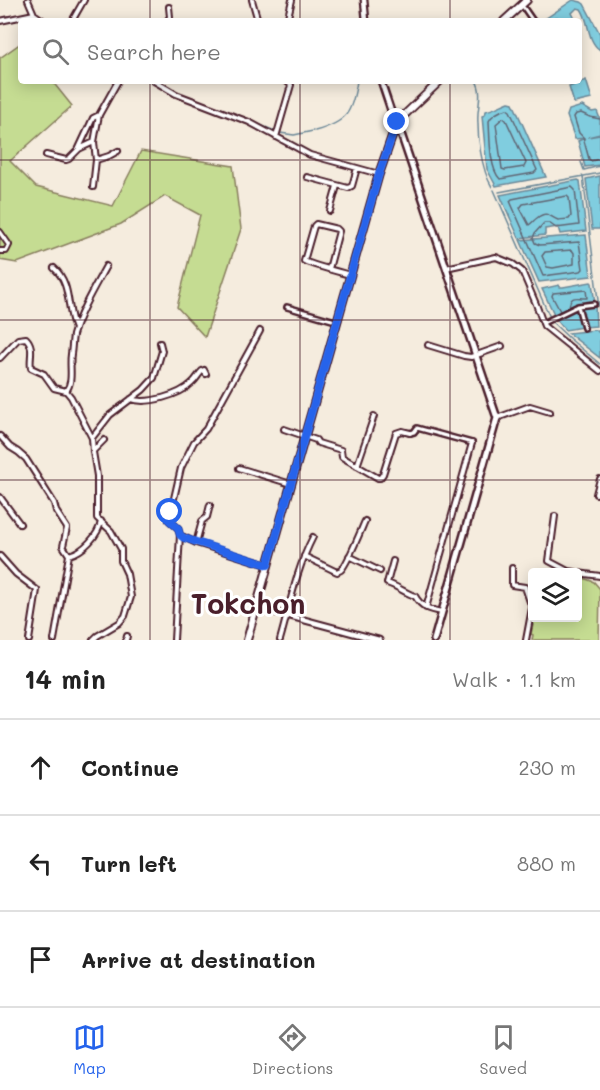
<!DOCTYPE html>
<meta charset="utf-8">
<style>
:root{--surface:#fff;--page:#f2f2f2;--text:#222;--muted:#767676;--line:#e0e0e0;--accent:#2563eb}
body{margin:0;font-family:Mali,sans-serif;background:var(--page);color:var(--text)}
.controls{position:absolute;right:18px;bottom:18px;display:grid;overflow:hidden;border-radius:6px;box-shadow:0 3px 15px #0003}
.controls button{width:54px;height:54px;display:grid;place-items:center;padding:0;border:0;border-bottom:2px solid var(--line);background:var(--surface);color:var(--text);font:30px sans-serif}
.stop{position:absolute;width:18px;height:18px;margin:-14px;border:4px solid #2563eb;border-radius:50%;background:#fff}
.stop.end{background:#2563eb;border-color:#fff;box-shadow:0 2px 6px #0008}
.list{margin:0;padding:0;list-style:none}
h2{display:flex;justify-content:space-between;align-items:center;height:78px;margin:0;padding:0 24px;font-size:26px}
h2 small{font-size:20px;font-weight:400;color:var(--muted)}
.list li{display:grid;grid-template-columns:39px 1fr auto;gap:18px;align-items:center;box-sizing:border-box;height:96px;padding:0 24px;border-top:2px solid var(--line)}
.list b{display:block;font-size:22px;white-space:nowrap}
.list em{font-size:20px;font-style:normal;color:var(--muted)}
.icon{flex:none;width:33px;height:33px;fill:none;stroke:currentColor;stroke-width:2;stroke-linecap:round;stroke-linejoin:round}
.map{position:relative;flex:none;width:600px;height:640px;overflow:hidden}
.search{position:absolute;background:var(--surface);box-shadow:0 3px 15px #0003;left:18px;right:18px;top:18px;height:66px;display:flex;align-items:center;gap:15px;box-sizing:border-box;padding:0 21px;border-radius:6px;color:var(--muted);font-size:22px}
.sheet{height:366px;background:var(--surface)}
nav{display:flex;justify-content:space-around;align-items:center;box-sizing:border-box;height:84px;border-top:2px solid var(--line);background:var(--surface);font-size:16px;color:var(--muted)}
nav a{display:grid;justify-items:center;gap:3px}
nav .on{color:var(--accent)}
.map>svg:first-child{display:block}
</style>
<div class="map">
<svg width="600" height="640" viewBox="0 0 600 640">
<rect width="100%" height="100%" fill="#f5ecde"/>
<filter id="ink" filterUnits="userSpaceOnUse"><feTurbulence type="fractalNoise" baseFrequency=".0167" numOctaves="2"/><feDisplacementMap in="SourceGraphic" scale="12" xChannelSelector="R" yChannelSelector="G"/><feConvolveMatrix kernelMatrix="1 2 1 2 8 2 1 2 1" color-interpolation-filters="sRGB"/></filter>
<g filter="url(#ink)">
<path fill="#c5dc92" stroke="#887e5e" stroke-width="1.5" d="M21 43V81H52L72 106 10 161 36 187 113 206 141 151 233 166 241 229 205 337 177 307 200 215 165 196 121 224 17 263 0 260V58Z
M578 576 594 582 600 589 599 640H532L533 635 531 634 534 620 536 621 537 618H578Z"/>
<path fill="#80cddf" stroke="#6a8797" stroke-width="1.5" d="M573 0 581 2 584 4 600 34V50C586 40 590 21 581 9L577 8 572 13 574 17V21H561L557 17 550 21H542Z
M586 80 592 99 574 103 569 87Z
M509 102 513 103 546 177 496 186 487 169 482 116 485 115 486 111C494 109 501 105 509 102Z
M582 106 592 112 597 111 600 119V134L588 137 600 135V165L585 167 578 141 585 138 575 139 567 116 569 110Z
M600 176V229H592L586 179Z
M578 180 580 181 586 231 560 234 558 227 545 229V235L519 238 500 195Z
M586 235 591 276 539 282 520 240Z
M591 282 592 283 595 303 582 305 576 303 575 307 555 316 542 289 559 285 560 287H563Z
M595 305 596 326 584 327 580 309 582 307Z
M576 309H577L583 327 565 330 556 319Z
M595 330 600 333V358L568 333Z"/>
<g fill="none" stroke-linecap="round" stroke-linejoin="round">
<path stroke="#606573" stroke-width="1.5" d="M507 109 510 111 537 170 534 173 500 179C489 168 490 137 489 121 492 114 500 111 507 109Z
M503 118 506 120 526 163 524 167 505 170 502 169 496 124Z
M600 119 590 117 581 113 576 114 574 117 579 133 583 137 589 159 591 161 600 159
M572 187 575 190 579 225 556 228 549 223H544L535 233 533 238 535 243 540 245 579 242 583 269 581 271 543 276 510 201 512 199Z
M567 196 569 198 571 216 569 219C567 219 559 220 558 220 550 217 547 210 537 218 534 220 532 223 529 225L520 208 523 204Z
M572 250 574 253V264L553 268 547 267 542 256 545 252Z
M560 311 552 296 553 293 586 290 587 298C578 299 571 293 569 307"/>
<path stroke="#6a8797" stroke-width="1.5" d="M29 17 38 21
M476 81C482 90 479 103 478 113 477 135 481 169 492 187
M174 91 200 101
M238 116 275 131
M315 131C347 122 352 113 357 81
M280 133 294 135 313 131
M581 162 584 170 600 166
M583 176 600 317
M494 190 552 322 570 339 600 364
M499 192 600 173"/>
<g stroke="#4a1f2b" stroke-width="8">
<path id="pedestrian" d="M524 8 533 21
M578 306 584 328
M287 307 332 320
M543 323 578 306 594 304
M410 433 414 432 417 428 472 443"/>
</g>
<g stroke="#4a1f2b" stroke-width="8">
<path id="minor" d="M28 0 34 14
M252 0 258 21
M0 21 34 14 44 21
M72 21 84 0
M167 21 170 17 169 7
M287 21 292 0
M154 81 176 94 249 122 310 155 379 174
M276 137 291 85 286 81
M79 148 93 118 99 115
M46 155 66 160 69 159 79 149 94 142
M96 160 109 156 118 151
M307 177 348 188 352 186 357 168
M93 187 96 160 94 142 99 115 118 81
M330 211 337 186
M0 232 9 245 6 251H0
M54 268C72 284 66 308 75 329
M446 268 496 257 513 264 522 271 536 304 544 326 600 371
M329 269 339 231 337 229 316 224 314 226 304 261 306 262C320 267 335 271 350 275
M428 345 464 356 471 357 502 346
M0 358 18 339 26 338C35 347 29 357 31 368L44 374 54 388 66 391
M131 399C147 405 180 395 192 383 196 380 198 375 202 371L204 370 206 374
M497 418 530 406 550 412
M284 429 316 440 318 443 341 450 342 457 378 478H380L383 474 396 433 402 431 410 433
M0 436 10 447 18 452 26 459 54 503 56 511 67 528 63 546 69 555C83 552 99 535 101 521
M92 438 110 415 143 390 154 378 162 351 160 343
M93 451 104 440
M357 466 374 416
M239 468 291 484
M596 494 600 479
M0 497 20 524
M555 516 549 561 568 571 575 572
M180 535 196 543 268 565
M196 543 202 521 207 517 210 505
M0 556 16 574 37 590 29 640
M304 556 337 572C338 571 340 571 341 570 347 565 361 530 365 521
M349 556 380 571
M393 561 387 583C397 586 405 593 415 596 421 607 430 610 442 612
M512 568V585L525 587 532 608
M578 573 600 576
M426 608 472 443
M54 640 69 555
M93 640 97 636 119 623 125 616 131 597 127 574 121 561V549L111 531 97 518V476L93 452 92 438 71 397 66 391C74 381 69 367 71 354 72 348 72 341 73 335 80 311 94 288 106 266
M126 640 127 636
M174 640 180 535 178 528 169 520 181 468 194 442 206 429 260 331
M280 640C290 605 296 570 313 537
M526 640 532 608"/>
</g>
<g stroke="#4a1f2b" stroke-width="9">
<path id="tertiary" d="M364 0 366 21
M381 81 391 111 397 122
M256 607 379 640"/>
</g>
<g stroke="#4a1f2b" stroke-width="10">
<path id="secondary" d="M397 122 497 418 434 640"/>
</g>
<g stroke="#4a1f2b" stroke-width="10">
<path id="primary" d="M504 21 527 0
M247 640 379 174 397 122 440 81"/>
</g>
<use href="#pedestrian" stroke="#fff" stroke-width="3"/>
<use href="#minor" stroke="#fff" stroke-width="4"/>
<use href="#tertiary" stroke="#fff" stroke-width="4.5"/>
<use href="#secondary" stroke="#fff" stroke-width="5"/>
<use href="#primary" stroke="#fff" stroke-width="6"/>
</g>
</g>
<g fill="none" stroke-linecap="round" stroke-linejoin="round" filter="url(#ink)">
<path stroke="#2563eb" stroke-width="8" d="M170 512 169 520 178 528 180 535 184 538 268 565 379 174 397 122"/>
</g>
<path fill="none" stroke="#4a1f2b" stroke-width="1.5" stroke-opacity="0.55" d="M150 0V21M300 0V21M450 0V21M150 81V640M300 81V640M450 81V640M0 160H600M0 320H600M0 480H600"/>
<g text-anchor="middle" stroke-width="6" stroke-linejoin="round" paint-order="stroke">
<g font-size="28" font-weight="bold" fill="#4a1f2b" stroke="#fff">
<text x="248" y="614">Tokchon</text>
</g>
</g>
</svg>
<div class="controls">
<button><svg class="icon" aria-label="layers" viewBox="0 0 24 24"><path d="M12 4l9 5-9 5-9-5zM3 14l9 5 9-5"/></svg></button>
</div>
<div class="stop" style="left:170px;top:512px"></div>
<div class="stop end" style="left:397px;top:122px"></div>
<div class="search"><svg class="icon" aria-label="search" viewBox="0 0 24 24"><circle cx="10" cy="10" r="6"/><path d="M15 15l6 6"/></svg>Search here</div>
</div>
<section class="sheet">
<h2>14 min<small>Walk · 1.1 km</small></h2>
<ul class="list">
<li><svg class="icon" aria-label="ahead" viewBox="0 0 24 24"><path d="M12 20V5M6 11l6-6 6 6"/></svg><div><b>Continue</b></div><em>230 m</em></li>
<li><svg class="icon" aria-label="left" viewBox="0 0 24 24"><path d="M17 20v-9H6M10 6l-5 5 5 5"/></svg><div><b>Turn left</b></div><em>880 m</em></li>
<li><svg class="icon" aria-label="arrive" viewBox="0 0 24 24"><path d="M6 21V4h12l-3 4 3 4H6"/></svg><div><b>Arrive at destination</b></div></li>
</ul>
</section>
<nav>
<a class="on"><svg class="icon" aria-label="map" viewBox="0 0 24 24"><path d="M3 6l6-2 6 2 6-2v14l-6 2-6-2-6 2zM9 4v14M15 6v14"/></svg>Map</a>
<a><svg class="icon" aria-label="directions" viewBox="0 0 24 24"><path d="M12 3l9 9-9 9-9-9zM9 14v-3h6M13 9l2 2-2 2"/></svg>Directions</a>
<a><svg class="icon" aria-label="saved" viewBox="0 0 24 24"><path d="M7 4h10v16l-5-4-5 4z"/></svg>Saved</a>
</nav>
